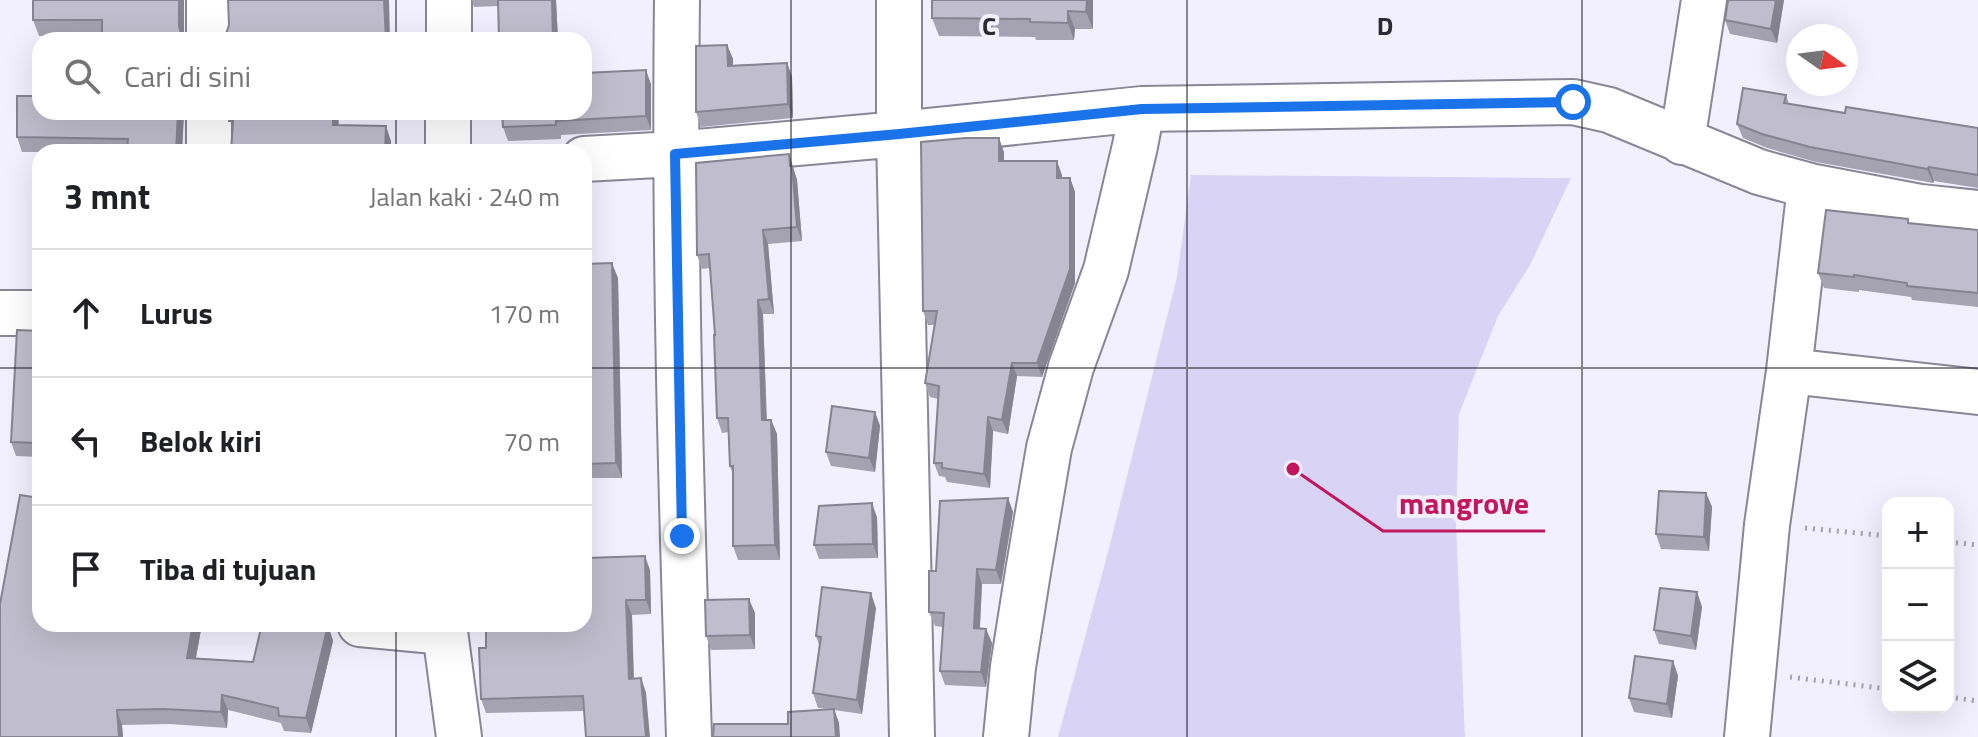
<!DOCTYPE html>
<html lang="id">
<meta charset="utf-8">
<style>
:root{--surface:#fff;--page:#f6f6f6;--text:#202124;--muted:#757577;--line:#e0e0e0}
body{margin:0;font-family:"Titillium Web",sans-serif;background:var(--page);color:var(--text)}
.controls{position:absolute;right:24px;bottom:24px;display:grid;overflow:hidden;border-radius:16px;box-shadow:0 8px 32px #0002}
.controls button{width:72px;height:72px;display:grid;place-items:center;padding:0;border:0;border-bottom:2px solid var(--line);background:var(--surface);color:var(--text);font:40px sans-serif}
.compass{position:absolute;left:1786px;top:24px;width:72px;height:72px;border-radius:50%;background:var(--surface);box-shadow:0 8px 32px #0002;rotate:104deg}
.stop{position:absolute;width:24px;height:24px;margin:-18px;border:6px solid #1a73e8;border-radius:50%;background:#fff}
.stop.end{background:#1a73e8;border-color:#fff;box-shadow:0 2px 8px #0008}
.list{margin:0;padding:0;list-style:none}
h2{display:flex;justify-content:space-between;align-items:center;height:104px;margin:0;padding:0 32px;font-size:34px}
h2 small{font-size:26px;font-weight:400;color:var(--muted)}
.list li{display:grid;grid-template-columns:52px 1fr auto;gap:24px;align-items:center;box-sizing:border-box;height:128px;padding:0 32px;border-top:2px solid var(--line)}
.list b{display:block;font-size:30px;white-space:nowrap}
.list em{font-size:26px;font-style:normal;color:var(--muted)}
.icon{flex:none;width:44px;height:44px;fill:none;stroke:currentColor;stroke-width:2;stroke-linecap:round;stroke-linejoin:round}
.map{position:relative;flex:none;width:1978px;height:737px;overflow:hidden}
.search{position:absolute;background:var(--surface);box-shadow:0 8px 32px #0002;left:32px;top:32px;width:560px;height:88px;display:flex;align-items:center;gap:20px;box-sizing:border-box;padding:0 28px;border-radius:24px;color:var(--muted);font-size:30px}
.panel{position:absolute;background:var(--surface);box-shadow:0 8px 32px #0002;left:32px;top:144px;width:560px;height:488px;border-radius:24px}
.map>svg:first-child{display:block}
</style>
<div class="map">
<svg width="1978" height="737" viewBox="0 0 1978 737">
<rect width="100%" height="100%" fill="#f2f0fe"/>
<path fill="#d9d3f6" d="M1191 175 1571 178 1530 265 1498 316 1459 414 1456 524 1465 737H1058L1108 552 1177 277Z"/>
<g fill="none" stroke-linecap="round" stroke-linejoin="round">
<g stroke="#898696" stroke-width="48">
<path id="minor" d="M677 0C674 246 681 491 689 737
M899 0V134L912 737
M209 40V0
M449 40V0
M1682 142 1704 0
M209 152V112
M448 152V112
M584 159 675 154 899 134 1142 109 1573 102 1609 110 1759 172 1810 186 1921 207 1978 213
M0 313H40
M1789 371 1978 392
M360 624 445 632
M444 624 459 737
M1006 737 1013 667 1028 572 1049 448 1071 367 1106 270 1135 146 1142 109
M1747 737 1767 525 1789 371 1810 186"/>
</g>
<path stroke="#a3a1ac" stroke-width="5" stroke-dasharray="2 6" stroke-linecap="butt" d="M1805 528 1888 536
M1948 542 1978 545
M1790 677 1888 689
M1948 697 1978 701"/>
<use href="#minor" stroke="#fff" stroke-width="44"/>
</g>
<path fill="#a5a3b1" d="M184 0 102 35 39 36 33 20Z
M472 0H556L558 40H499L498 6 474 7Z
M1093 0V29H1075L1074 40H1036L1035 37 939 36 932 18Z
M1784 0 1777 43 1730 34 1725 20Z
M727 45 733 59V65L787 63 792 77 793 118 701 127 696 112Z
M651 84V130L561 135V139L508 141 503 127Z
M1786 95 1789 104 1845 113 1978 128V188L1934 181 1933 183 1816 162 1767 148 1743 138 1737 124Z
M184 112 182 152H22L17 137Z
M1004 152V161L1062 175V178H1070L1075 192V283L1042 377 1017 376 1008 434 993 431 990 488 947 482 945 477 939 476 934 463 938 399 930 397 925 383 935 325H928L923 311Z
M789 154 797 180 802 241 768 244 774 314H763L767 420H771L777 434 780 560H738L733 546V475L730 466 729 432 722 433 717 418 715 335 710 268 702 269 697 255Z
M1910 223 1978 230V307L1912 300 1911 297 1859 290V292L1824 288 1818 273Z
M584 264 618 278 622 478H584Z
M40 331V457L16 456 11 442Z
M875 412 880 426 875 472 831 466 826 452Z
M1706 493 1712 507 1709 551 1661 549 1656 534Z
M1008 498 1013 512 1001 584H982L980 628 986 629 992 643 986 687 945 685 940 671 943 627 935 626 929 612Z
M877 517 878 558 819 559 814 545Z
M650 570 651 614 632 615 634 679 641 678 646 693 584 711 486 713 481 699 486 648Z
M1697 592 1702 607 1696 650 1659 644 1654 630Z
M876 608 862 714 834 710 839 723 788 724 830 709 818 708 813 693 819 645 816 636Z
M755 613V649L711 650 706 636Z
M40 624H202L196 658 253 662 328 625 333 641 311 733 284 731 281 723 228 710 227 728 170 724 122 725 123 737H0Z
M1673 661 1678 676 1672 718 1634 712 1629 698Z"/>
<path fill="#868490" d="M179 0H184V40H183L179 26Z
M384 0H389L390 40H386Z
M552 0H556L558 40H553Z
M1087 0H1093V29L1086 12Z
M1776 0H1784L1777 43 1771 29Z
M1068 11 1075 29 1074 40 1068 23Z
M727 45 733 59V80L728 66Z
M787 63 792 77 793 118 788 104Z
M646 70 651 84V130L646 116Z
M178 112H184L182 152H176Z
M333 112H339L338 140 333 125Z
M386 126 391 141V152H385Z
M999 138 1004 152V175L999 161Z
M789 154 797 180 802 241 797 227Z
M1057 161 1062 175V192L1057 178Z
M1929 167 1934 181 1933 183 1927 169Z
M1070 178 1075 192V283L1042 377 1037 363Z
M763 230 768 244 774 314 769 299Z
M612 263 618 278 622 478 616 463Z
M758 300 763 314 767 434 762 420Z
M1012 363 1017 376 1008 434 1002 420Z
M875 412 880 426 875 472 869 458Z
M988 417 993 431 990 488 984 474Z
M771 420 777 434 780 560 775 545Z
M1706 493 1712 507 1709 551 1704 537Z
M1008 498 1013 512 1001 584 996 570Z
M872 503 877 517 878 558 873 544Z
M645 556 650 570 651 614 646 600Z
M977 569 982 584 979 642 974 628Z
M1697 592 1702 607 1696 650 1691 636Z
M871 593 876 608 862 714 857 700Z
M749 599 755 613V649L750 635Z
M626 600 632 615 634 694 629 679Z
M193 624H202L193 673 187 658Z
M328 625 333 641 311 733 306 718Z
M986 629 992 643 986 687 981 672Z
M1673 661 1678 676 1672 718 1667 704Z
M641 678 646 693 650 737H646Z
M222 695 228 710 227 728 221 712Z
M834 709 839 723 840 737H836Z
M117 710 122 725 123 737H119Z"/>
<path fill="#c0bdce" stroke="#868490" stroke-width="2" d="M33 0H179V26L182 37 185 40H102V20H33Z
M228 0H384L386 40H222L225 37 229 25Z
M498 0H552L553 40H499Z
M932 0H1087L1086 12 1068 11V23L1030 22V19L932 18Z
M1728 0H1776L1771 29 1725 20Z
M727 45 728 66 787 63 788 104 696 112V46Z
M646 70V116L556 121V125L503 127 502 112H584V73Z
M1743 88 1786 95 1784 103 1845 113 1846 107 1978 128V175L1929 167 1927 169 1810 147 1762 134 1737 124Z
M17 96H40V112H178L176 152H127L128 139 17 137Z
M229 112H333V125L386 126 385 152H231L233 121H229Z
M965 138H999V161H1057V178H1070V269L1037 363H1012L1002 420 988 417 984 474 942 468V463H934L939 386 925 383 937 311H923L921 142Z
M789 154 790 166H792L797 227 763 230 769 299 758 300 762 420H771L775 545 733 546V466H730L728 418H717L714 335H715L709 254 697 255 696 163Z
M1826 210 1908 219V223L1978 230V293L1907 286V283L1854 275V277L1818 273Z
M612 263 616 463 584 464V264Z
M17 330 40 331V443L11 442Z
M832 406 875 412 869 458 826 452Z
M1659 491 1706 493 1704 537 1656 534Z
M20 495 40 498V624H193L187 658 253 662 262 624H323L328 625 306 718 279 716 278 708 222 695 221 712 164 709 117 710 119 737H0V604Z
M1008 498 996 570 977 569 974 628 986 629 981 672 940 671 944 613 929 612V571H936L940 501Z
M872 503 873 544 814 545 819 506Z
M645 556 646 600H626L629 679 641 678 646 737H586L583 696 481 699 479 648H486V624H584V576H587L586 558Z
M822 587 871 593 857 700 813 693 821 637 816 636Z
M1660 588 1697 592 1691 636 1654 630Z
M749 599 750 635 706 636 705 600Z
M1635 656 1673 661 1667 704 1629 698Z
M834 709 836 737H713L714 724H788V712Z"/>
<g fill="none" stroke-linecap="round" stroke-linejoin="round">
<path stroke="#1a73e8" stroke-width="10" d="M682 536 675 154 899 134 1142 109 1573 102"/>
</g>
<path fill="none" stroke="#2c2a31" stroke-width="2" stroke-opacity="0.55" d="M396 0V40M791 0V737M1187 0V737M1582 0V737M396 112V152M0 368H40M584 368H1978M396 624V737"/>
<g font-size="26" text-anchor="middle" font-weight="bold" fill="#2c2a31" stroke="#f2f0fe" stroke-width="8" stroke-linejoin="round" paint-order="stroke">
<text x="989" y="35">C</text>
<text x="1385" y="35">D</text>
</g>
<path fill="none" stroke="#c2185b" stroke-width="3" d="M1293 469L1383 531H1545"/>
<circle fill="#c2185b" stroke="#f2f0fe" stroke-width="3" cx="1293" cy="469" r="8"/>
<g font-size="30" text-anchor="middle" font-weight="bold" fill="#c2185b" stroke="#f2f0fe" stroke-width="8" stroke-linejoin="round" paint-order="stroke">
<text x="1464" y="514">mangrove</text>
</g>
</svg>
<div class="controls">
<button>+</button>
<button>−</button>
<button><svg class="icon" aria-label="layers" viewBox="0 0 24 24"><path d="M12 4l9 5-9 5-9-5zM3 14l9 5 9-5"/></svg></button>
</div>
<svg class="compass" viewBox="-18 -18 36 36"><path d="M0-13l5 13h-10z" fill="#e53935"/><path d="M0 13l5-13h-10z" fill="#757577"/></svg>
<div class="stop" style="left:1573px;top:102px"></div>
<div class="stop end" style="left:682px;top:536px"></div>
<div class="search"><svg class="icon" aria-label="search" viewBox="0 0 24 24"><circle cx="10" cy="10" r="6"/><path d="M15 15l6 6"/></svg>Cari di sini</div>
<section class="panel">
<h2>3 mnt<small>Jalan kaki · 240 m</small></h2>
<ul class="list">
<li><svg class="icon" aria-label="ahead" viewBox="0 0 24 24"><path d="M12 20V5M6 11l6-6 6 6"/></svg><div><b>Lurus</b></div><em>170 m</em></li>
<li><svg class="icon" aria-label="left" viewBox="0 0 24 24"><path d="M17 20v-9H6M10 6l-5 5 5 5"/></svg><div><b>Belok kiri</b></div><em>70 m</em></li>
<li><svg class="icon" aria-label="arrive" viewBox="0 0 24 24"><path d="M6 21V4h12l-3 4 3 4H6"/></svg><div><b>Tiba di tujuan</b></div></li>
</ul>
</section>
</div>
